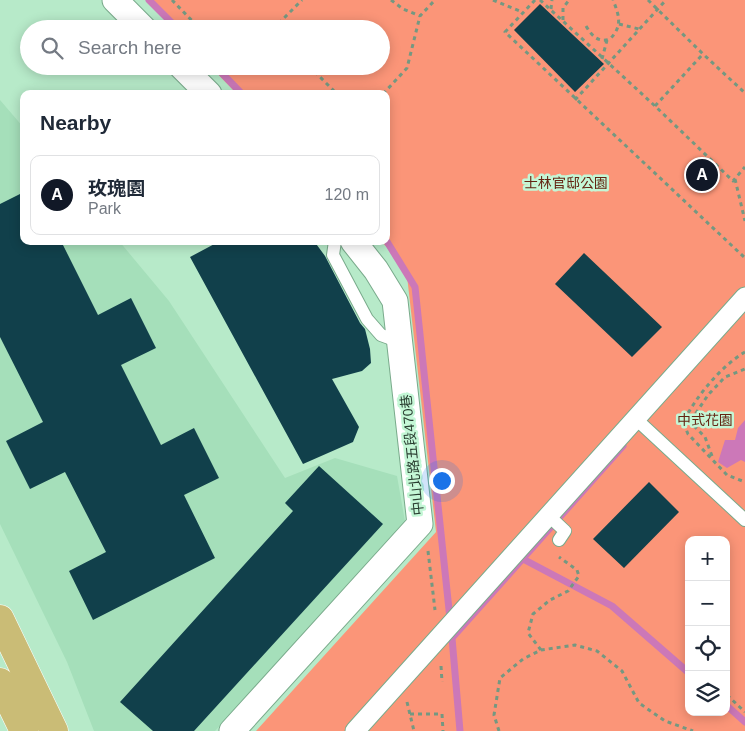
<!DOCTYPE html>
<meta charset="utf-8">
<style>
:root{--surface:#fff;--page:#f2f2f3;--text:#1f2937;--muted:#747a83;--line:#e0e1e3;--accent:#111827}
body{margin:0;font-family:Arial,"Noto Sans TC",sans-serif;background:var(--page);color:var(--text)}
.controls{position:absolute;right:15px;bottom:15px;display:grid;overflow:hidden;border-radius:10px;box-shadow:0 2px 12px #0003}
.controls button{width:45px;height:45px;display:grid;place-items:center;padding:0;border:0;border-bottom:1px solid var(--line);background:var(--surface);color:var(--text);font:25px sans-serif}
.you{position:absolute;left:441px;top:480px;width:18px;height:18px;margin:-12px;border:4px solid #fff;border-radius:50%;background:#1a73e8;box-shadow:0 0 0 8px #1a73e833}
.badge{display:grid;place-items:center;width:32px;height:32px;border-radius:50%;background:var(--accent);color:#fff;font-size:16px;font-weight:700}
.pin{position:absolute;translate:-50% -50%;border:2px solid #fff;box-shadow:0 1px 5px #0006}
.list{margin:0;padding:0;list-style:none}
h2{display:flex;justify-content:space-between;align-items:center;height:65px;margin:0;padding:0 20px;font-size:21px}
h2 small{font-size:16px;font-weight:400;color:var(--muted)}
.list li{display:grid;grid-template-columns:32px 1fr auto;gap:15px;align-items:center;box-sizing:border-box;height:80px;margin:0 10px 10px;padding:0 10px;border:1px solid var(--line);border-radius:10px}
.list b{display:block;font-size:19px;white-space:nowrap}
.list p{margin:0;font-size:16px;white-space:nowrap;color:var(--muted)}
.list em{font-size:16px;font-style:normal;color:var(--muted)}
.icon{flex:none;width:28px;height:28px;fill:none;stroke:currentColor;stroke-width:2;stroke-linecap:round;stroke-linejoin:round}
.map{position:relative;flex:none;width:745px;height:731px;overflow:hidden}
.search{position:absolute;background:var(--surface);box-shadow:0 2px 12px #0003;left:20px;top:20px;width:370px;height:55px;display:flex;align-items:center;gap:12px;box-sizing:border-box;padding:0 18px;border-radius:28px;color:var(--muted);font-size:19px}
.panel{position:absolute;background:var(--surface);box-shadow:0 2px 12px #0003;left:20px;top:90px;width:370px;height:155px;border-radius:10px}
.map>svg:first-child{display:block}
</style>
<div class="map">
<svg width="745" height="731" viewBox="0 0 745 731">
<rect width="100%" height="100%" fill="#b7eac9"/>
<path fill="#a5dfba" d="M0 100 24 128V241H119L169 301 285 478 335 458 397 476 406 527 215 731H94L67 662 0 524Z"/>
<path fill="#fb9578" fill-rule="evenodd" d="M146 0H745V731H256L436 532 406 267 381 241H386V94H237L210 66H381V29H174ZM689 540H726V712H689Z"/>
<path fill="#cc78b8" d="M745 420V462L741 460 727 468 718 462 725 440H735L738 428Z"/>
<g fill="none" stroke-linecap="round" stroke-linejoin="round">
<path stroke="#cc78b8" stroke-width="7" d="M149 0 178 29
M215 66 242 94
M386 240 415 287 452 638 460 731
M523 559 612 606 689 673
M452 638 623 446
M726 705 745 722"/>
</g>
<path fill="#11404b" d="M540 4 604 64 575 92 514 30Z
M24 192V241H61L98 315 131 298 156 348 121 365 161 445 194 428 219 478 184 495 215 558 93 620 69 571 106 552 65 472 30 489 6 441 43 422 0 337V204Z
M220 241H314L325 256 360 323 365 329 370 349 371 363 362 371 332 379 359 427 353 442 303 464 190 257Z
M584 253 662 327 632 357 555 284Z
M319 466 383 524 194 731H153L120 702 293 511 285 503Z
M649 482 679 512 624 568 593 539Z"/>
<g fill="none" stroke-linecap="round" stroke-linejoin="round">
<g stroke="#79aa8b" stroke-width="14">
<path id="service" d="M335 241 333 255 367 319 381 335 400 342
M636 419 745 520
M549 516 565 531 559 540"/>
</g>
<g stroke="#79aa8b" stroke-width="21">
<path id="pedestrian" d="M355 731 745 297"/>
</g>
<g stroke="#79aa8b" stroke-width="27">
<path id="minor" d="M115 0 144 29
M181 66 209 94
M232 731 420 524 395 301 376 270 353 241"/>
</g>
<g stroke="#fff" stroke-width="29">
<path id="primary" d="M0 619 54 731
M0 682 24 731"/>
</g>
<path stroke="#749881" stroke-width="3" stroke-dasharray="4 4" stroke-linecap="butt" d="M172 0 200 29
M391 0 403 9 420 16
M493 0 522 12
M535 0 505 32 745 258
M540 0 655 106 733 181 745 167
M648 0 703 54 745 93
M551 9 552 0
M563 20V8L569 0
M619 24 639 29
M586 26C592 36 598 43 610 39 623 26 619 15 613 0
M273 29 302 0
M602 59 607 40
M309 66 337 94
M383 94 407 68 420 16 435 0
M575 100 666 0
M655 106 703 54
M735 179 745 221
M745 352C720 367 696 397 683 422L688 434 727 475 745 482
M712 456 705 437 695 427 696 413 708 395 725 377 745 369
M428 551 435 610
M541 650 528 633 533 614 550 600 568 591 579 576 577 570 559 557
M441 666 442 682
M727 695 745 712
M407 702 414 731
M410 714H442L443 731
M499 731 494 715 500 678 523 659 541 650 575 645 597 651 622 671 639 703 665 721 693 731"/>
<use href="#service" stroke="#fff" stroke-width="12"/>
<use href="#pedestrian" stroke="#fff" stroke-width="19"/>
<use href="#minor" stroke="#fff" stroke-width="25"/>
<use href="#primary" stroke="#cabc76" stroke-width="28"/>
</g>
<g text-anchor="middle" stroke-width="5" stroke-linejoin="round" paint-order="stroke">
<g font-size="14" fill="#642412" stroke="#c4f7d6">
<text x="566" y="188">士林官邸公園</text>
<text x="705" y="425">中式花園</text>
</g>
<g font-size="14" fill="#2a3e31" stroke="#c4f7d6">
<text transform="translate(412 455) rotate(-96)" y="5">中山北路五段470巷</text>
</g>
</g>
</svg>
<div class="controls">
<button>+</button>
<button>−</button>
<button><svg class="icon" aria-label="locate" viewBox="0 0 24 24"><circle cx="12" cy="12" r="6"/><path d="M12 2v4M12 18v4M2 12h4M18 12h4"/></svg></button>
<button><svg class="icon" aria-label="layers" viewBox="0 0 24 24"><path d="M12 4l9 5-9 5-9-5zM3 14l9 5 9-5"/></svg></button>
</div>
<div class="you"></div>
<div class="pin badge" style="left:702px;top:175px">A</div>
<div class="search"><svg class="icon" aria-label="search" viewBox="0 0 24 24"><circle cx="10" cy="10" r="6"/><path d="M15 15l6 6"/></svg>Search here</div>
<section class="panel">
<h2>Nearby<small></small></h2>
<ul class="list">
<li><span class="badge">A</span><div><b>玫瑰園</b><p>Park</p></div><em>120 m</em></li>
</ul>
</section>
</div>
